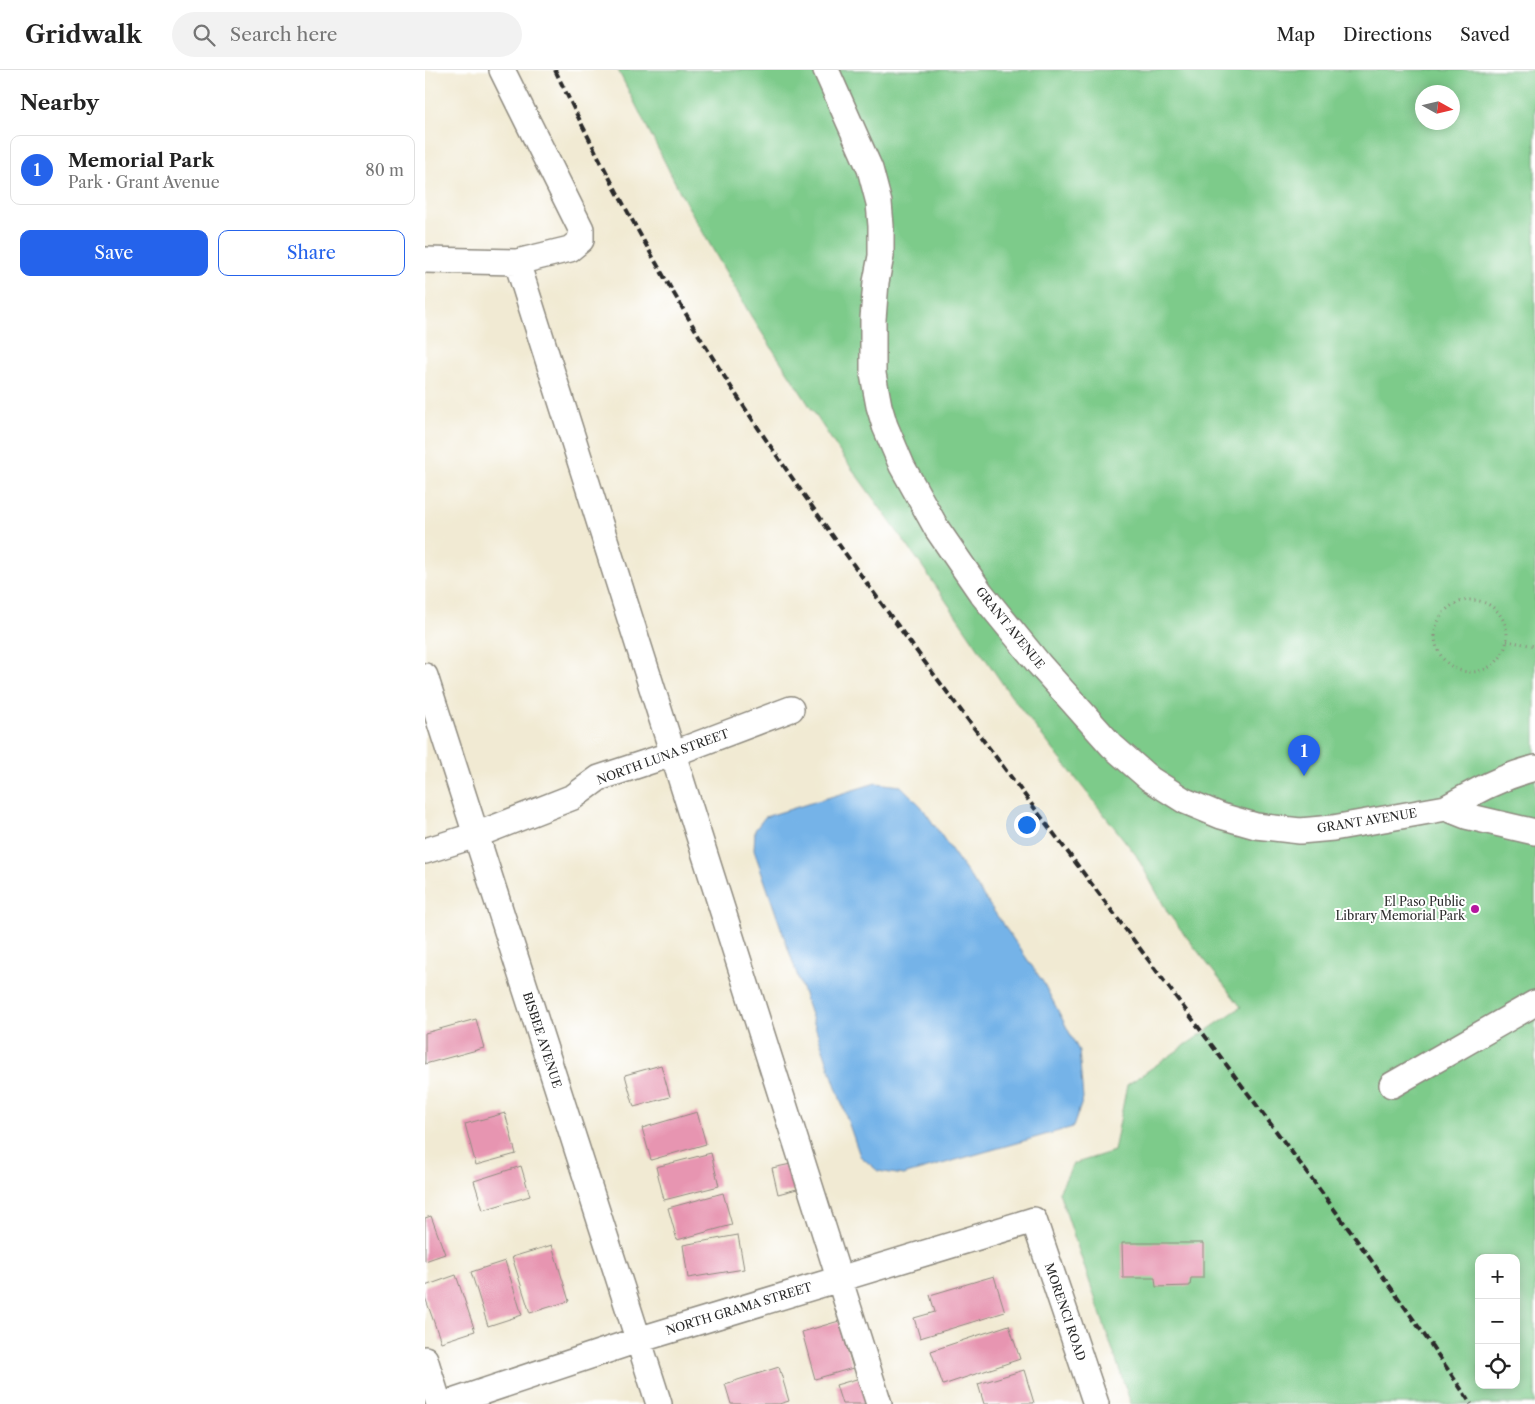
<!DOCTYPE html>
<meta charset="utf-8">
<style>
:root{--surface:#fff;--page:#f2f2f2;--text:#222;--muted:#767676;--line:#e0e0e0;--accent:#2563eb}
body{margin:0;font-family:"Libre Caslon Text",serif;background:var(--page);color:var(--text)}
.controls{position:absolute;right:15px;bottom:15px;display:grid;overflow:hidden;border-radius:10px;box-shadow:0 2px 12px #0003}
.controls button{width:45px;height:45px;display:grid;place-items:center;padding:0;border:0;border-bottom:1px solid var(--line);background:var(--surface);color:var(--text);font:25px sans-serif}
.compass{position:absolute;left:990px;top:15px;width:45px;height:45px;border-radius:50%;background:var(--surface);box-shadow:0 2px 12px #0003;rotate:98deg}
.you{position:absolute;left:601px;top:754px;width:18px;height:18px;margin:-12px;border:4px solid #fff;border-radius:50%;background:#1a73e8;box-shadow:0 0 0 8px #1a73e833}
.badge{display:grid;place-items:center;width:32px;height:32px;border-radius:50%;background:var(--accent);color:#fff;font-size:16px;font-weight:700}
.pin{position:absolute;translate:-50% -41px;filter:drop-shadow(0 1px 2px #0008)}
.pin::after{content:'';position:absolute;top:26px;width:18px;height:15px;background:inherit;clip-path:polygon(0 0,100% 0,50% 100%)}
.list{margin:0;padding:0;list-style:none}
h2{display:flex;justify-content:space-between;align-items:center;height:65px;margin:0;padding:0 20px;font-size:21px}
h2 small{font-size:16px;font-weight:400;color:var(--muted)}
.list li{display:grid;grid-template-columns:32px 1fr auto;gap:15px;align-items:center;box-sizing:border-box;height:70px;margin:0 10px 10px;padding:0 10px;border:1px solid var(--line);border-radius:10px}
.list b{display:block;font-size:19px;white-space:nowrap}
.list p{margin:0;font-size:16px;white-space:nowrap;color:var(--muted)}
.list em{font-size:16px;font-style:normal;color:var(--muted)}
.actions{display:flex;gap:10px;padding:15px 20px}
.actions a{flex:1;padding:11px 0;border:1px solid var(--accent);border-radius:10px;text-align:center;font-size:18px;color:var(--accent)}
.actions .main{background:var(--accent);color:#fff}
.icon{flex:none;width:28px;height:28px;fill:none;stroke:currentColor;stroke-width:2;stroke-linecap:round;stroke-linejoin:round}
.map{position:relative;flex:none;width:1110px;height:1334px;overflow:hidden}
header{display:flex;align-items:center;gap:30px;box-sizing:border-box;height:70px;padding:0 25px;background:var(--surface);border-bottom:1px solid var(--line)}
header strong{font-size:24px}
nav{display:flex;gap:28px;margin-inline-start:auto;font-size:18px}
.search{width:350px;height:45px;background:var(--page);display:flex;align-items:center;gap:12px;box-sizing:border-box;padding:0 18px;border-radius:28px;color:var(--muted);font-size:19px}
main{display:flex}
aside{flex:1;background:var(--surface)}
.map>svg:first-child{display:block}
</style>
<header>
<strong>Gridwalk</strong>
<div class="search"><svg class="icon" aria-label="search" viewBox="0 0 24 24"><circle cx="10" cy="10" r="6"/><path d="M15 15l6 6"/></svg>Search here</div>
<nav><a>Map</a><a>Directions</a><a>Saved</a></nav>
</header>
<main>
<aside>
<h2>Nearby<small></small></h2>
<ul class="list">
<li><span class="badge">1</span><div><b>Memorial Park</b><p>Park · Grant Avenue</p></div><em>80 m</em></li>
</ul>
<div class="actions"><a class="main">Save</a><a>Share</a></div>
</aside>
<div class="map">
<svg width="1110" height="1334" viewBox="0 0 1110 1334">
<rect width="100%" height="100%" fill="#fff"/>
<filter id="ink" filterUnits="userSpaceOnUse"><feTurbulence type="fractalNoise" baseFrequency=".02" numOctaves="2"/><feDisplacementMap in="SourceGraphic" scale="10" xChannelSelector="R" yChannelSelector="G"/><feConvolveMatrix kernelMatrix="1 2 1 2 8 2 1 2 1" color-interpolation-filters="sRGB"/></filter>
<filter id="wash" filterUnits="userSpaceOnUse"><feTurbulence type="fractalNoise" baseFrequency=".0096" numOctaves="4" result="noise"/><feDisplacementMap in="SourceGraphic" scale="20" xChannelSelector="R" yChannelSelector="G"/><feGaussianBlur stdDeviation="1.12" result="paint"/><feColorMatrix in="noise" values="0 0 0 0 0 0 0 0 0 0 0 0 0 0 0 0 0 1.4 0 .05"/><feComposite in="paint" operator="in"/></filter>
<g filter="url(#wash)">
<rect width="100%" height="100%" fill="#f1ead3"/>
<path fill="#7dcb8a" stroke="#547b5a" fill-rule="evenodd" d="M193 0H1110V1334H706L634 1122 648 1094 689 1081 702 1015 816 937 743 843 711 785 586 626 495 493 414 381 326 246 256 124ZM998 22H1028V52H998ZM1054 1188H1091V1315H1054Z"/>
<path fill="#74b3e8" stroke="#506f8a" d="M451 713 476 716 496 736 618 912 654 981 658 1029 648 1057 478 1105 453 1101 435 1086 329 780 330 760 340 747Z"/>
<g id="blocks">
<path fill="#e795b1" d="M51 949 59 978 0 994V963Z
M236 995 245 1027 209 1037 200 1005Z
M272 1042 281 1074 226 1090 217 1058Z
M80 1043 91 1084 51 1095 40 1054Z
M286 1083 294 1116 239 1130 231 1097Z
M366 1094 372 1119 353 1124 347 1098Z
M96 1096 105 1126 58 1140 49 1111Z
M298 1123 307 1155 252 1170 243 1138Z
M6 1146 20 1184 0 1191V1148Z
M313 1165 319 1199 263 1208 258 1175Z
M697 1173H778V1208H766L765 1216 731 1217 730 1208H698Z
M127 1175 144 1231 105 1243 87 1187Z
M80 1191 97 1245 63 1256 46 1202Z
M31 1205 50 1261 16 1272 0 1227V1216Z
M569 1206 580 1242 495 1268 489 1248 510 1242 505 1225Z
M414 1251 428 1298 390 1309 377 1262Z
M584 1255 595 1289 518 1315 506 1281Z
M354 1297 364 1331 354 1334H306L300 1314Z
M599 1300 609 1333 559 1334 553 1314Z
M435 1308 443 1334H417L411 1315Z"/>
</g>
</g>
<g filter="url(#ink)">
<use href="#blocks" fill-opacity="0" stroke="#8e8a7f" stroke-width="1"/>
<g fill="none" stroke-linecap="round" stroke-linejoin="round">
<g stroke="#8e8a7f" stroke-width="28">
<path id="minor" d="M401 0 445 99 454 133 456 156V186L451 212 448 249V304L454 336 460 356 477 396 512 459 556 523 614 594 687 676 725 709 760 731 796 746 831 756 875 761 908 758 1021 738 1041 746 1110 762
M0 190 92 192 145 179 156 170V159L77 0
M92 192 454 1334
M0 606 234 1334
M1021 738C1051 721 1076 707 1110 698
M0 781 51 765 148 727 174 708 247 684 366 639
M967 1015 1110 933
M0 1289 14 1334
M21 1334 213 1270 609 1150 671 1334"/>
</g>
<path stroke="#8e8a7f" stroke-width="3" stroke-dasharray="1 4" stroke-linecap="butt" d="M1010 566a36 36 0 1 1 72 0a36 36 0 1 1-72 0Z
M1082 571 1110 576"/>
<use href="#minor" stroke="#fff" stroke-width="25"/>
<path stroke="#2b2b2b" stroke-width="4" stroke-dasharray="8 4" stroke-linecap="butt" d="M130 0C183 110 242 217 308 320 406 470 515 613 623 756 688 842 753 930 818 1017 896 1121 974 1225 1046 1334"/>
</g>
</g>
<circle fill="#b5179e" stroke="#fff" stroke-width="2" cx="1050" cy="839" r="5"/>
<g text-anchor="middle" stroke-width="4" stroke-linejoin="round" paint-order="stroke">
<g font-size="12" fill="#2b2b2b" stroke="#fff">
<text transform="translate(585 558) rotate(51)" y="4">GRANT AVENUE</text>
<text transform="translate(238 687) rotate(-20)" y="4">NORTH LUNA STREET</text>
<text transform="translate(942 751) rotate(-9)" y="4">GRANT AVENUE</text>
<text transform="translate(117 970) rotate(72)" y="4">BISBEE AVENUE</text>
<text transform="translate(314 1239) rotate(-17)" y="4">NORTH GRAMA STREET</text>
<text transform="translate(640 1242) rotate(71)" y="4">MORENCI ROAD</text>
</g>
<g font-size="12" fill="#2b2b2b" stroke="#fff" text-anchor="end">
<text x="1040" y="836">El Paso Public<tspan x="1040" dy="14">Library Memorial Park</tspan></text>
</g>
</g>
</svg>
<div class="controls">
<button>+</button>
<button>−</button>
<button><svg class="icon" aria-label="locate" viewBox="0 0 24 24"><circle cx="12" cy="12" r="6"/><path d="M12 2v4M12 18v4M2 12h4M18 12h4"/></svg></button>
</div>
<svg class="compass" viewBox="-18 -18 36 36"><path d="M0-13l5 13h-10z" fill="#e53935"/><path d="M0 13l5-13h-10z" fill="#767676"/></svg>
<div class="you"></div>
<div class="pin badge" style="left:879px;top:706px">1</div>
</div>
</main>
